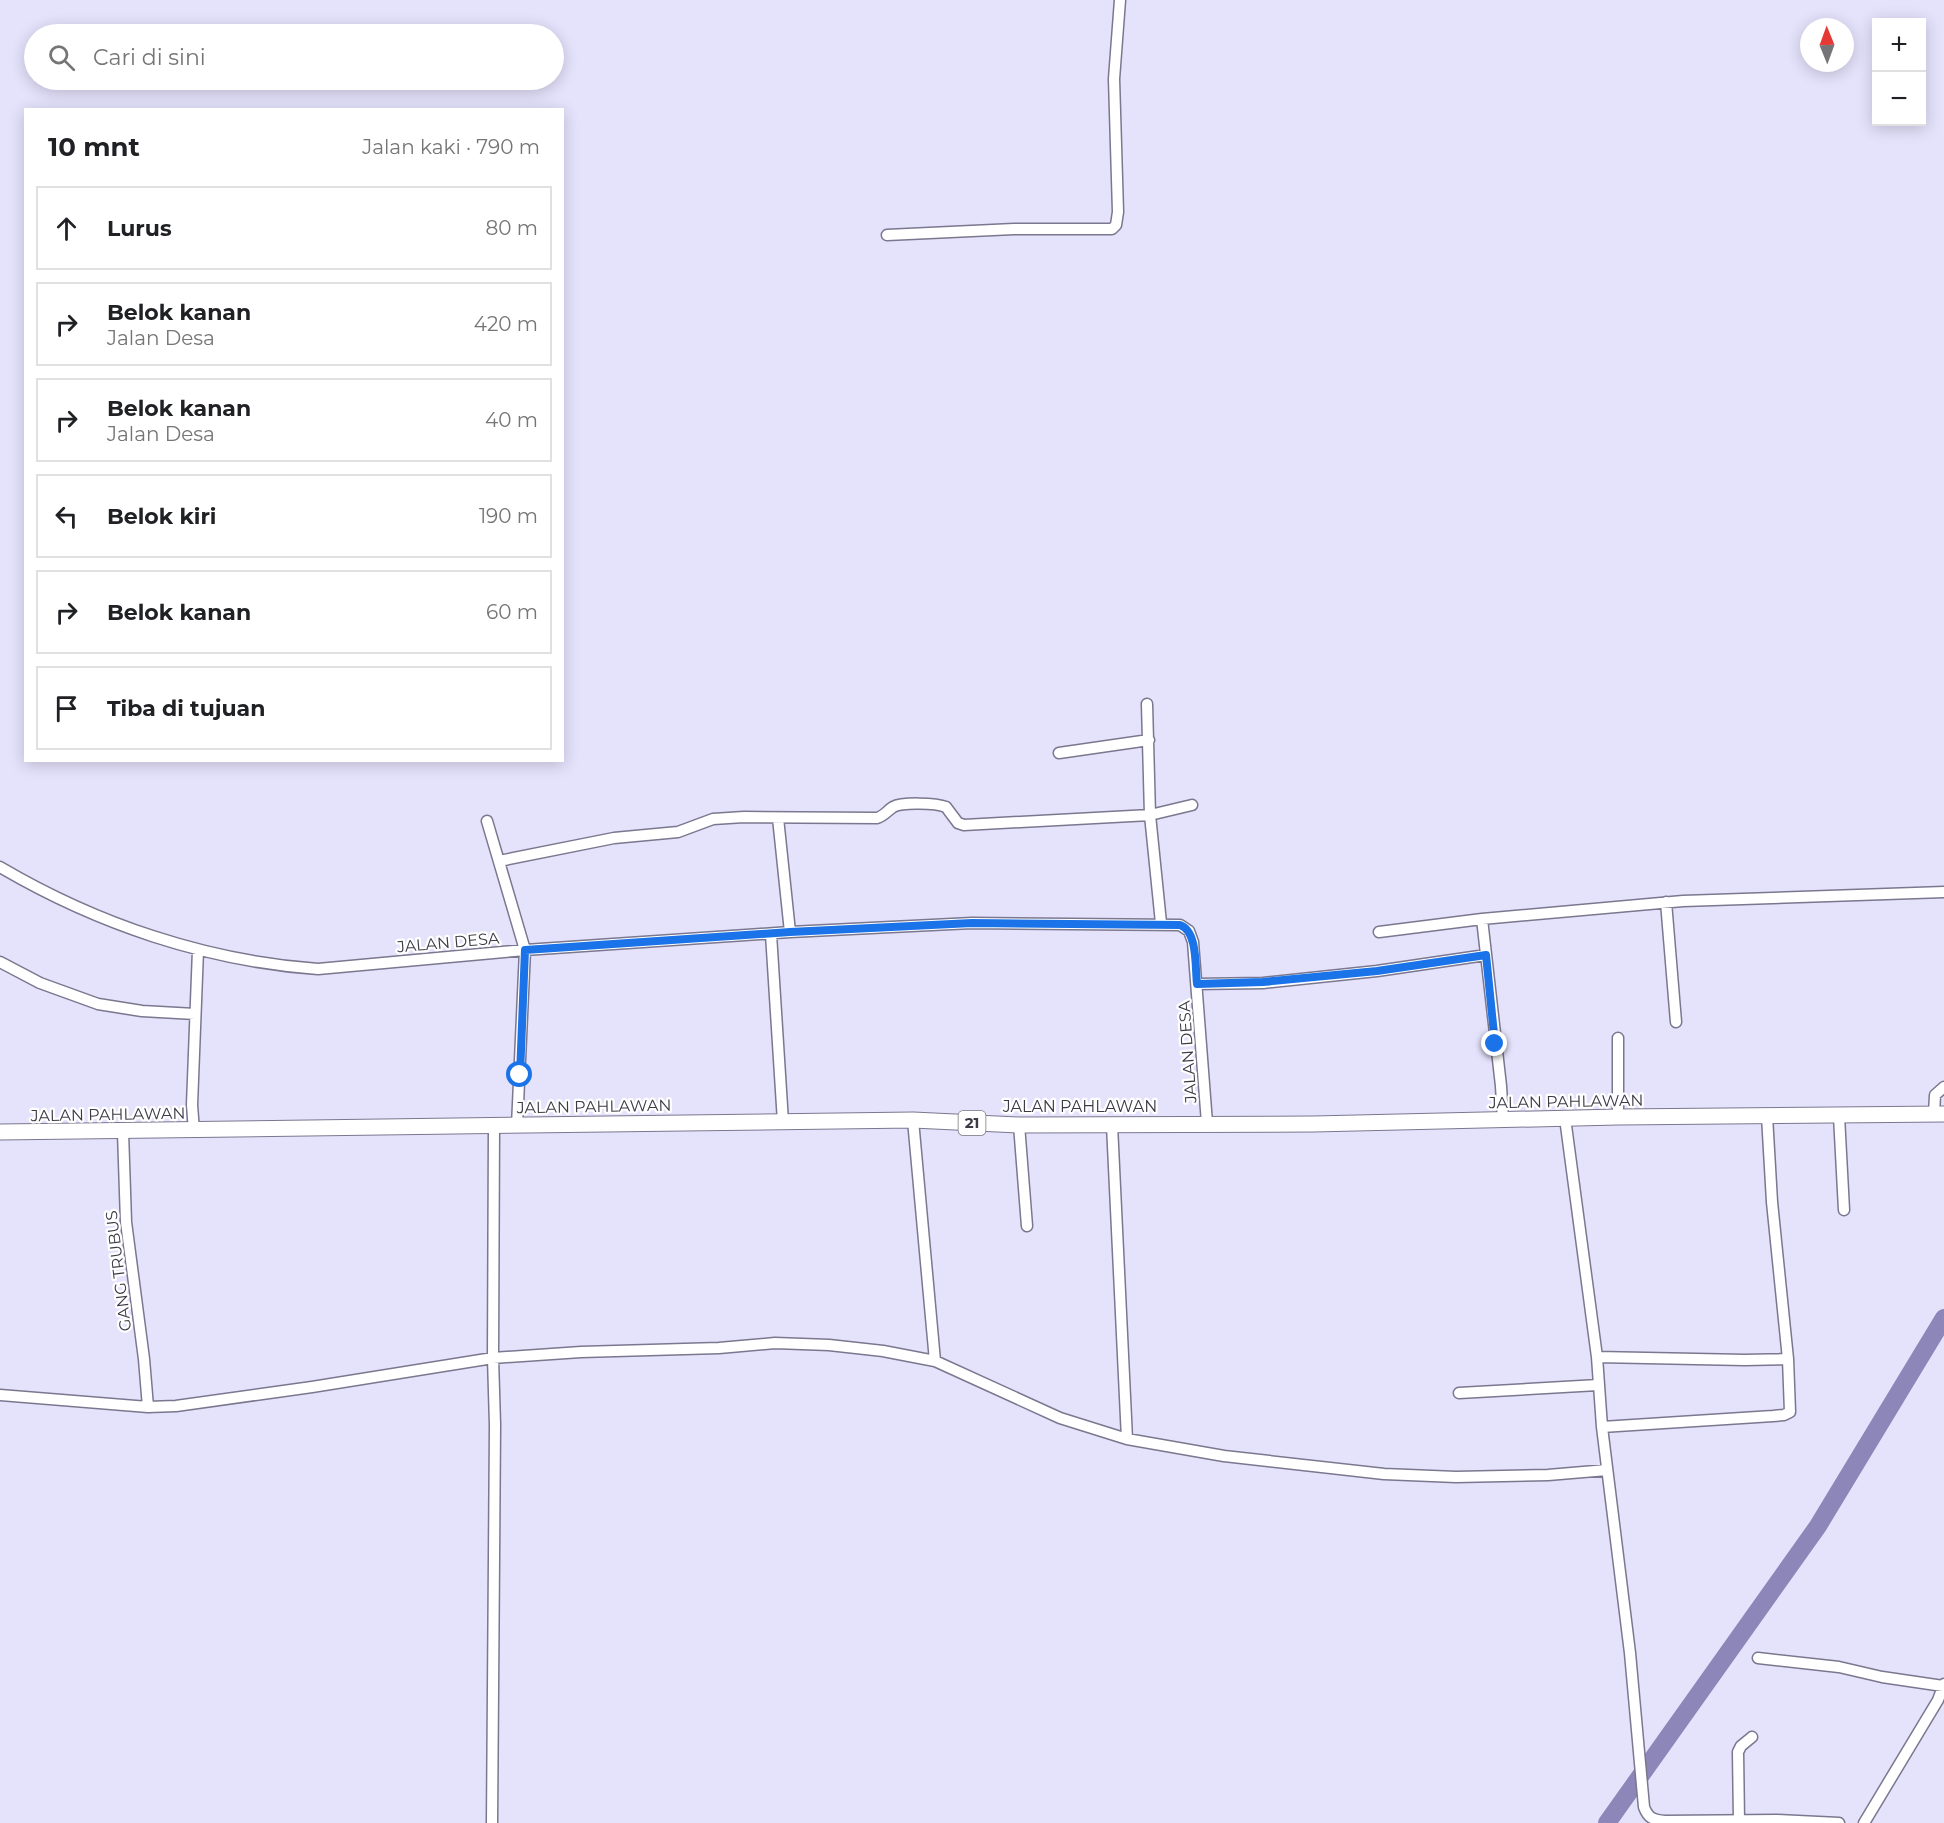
<!DOCTYPE html>
<html lang="id">
<meta charset="utf-8">
<style>
:root{--surface:#fff;--page:#f2f2f2;--text:#202124;--muted:#757577;--line:#e0e0e0}
body{margin:0;font-family:Montserrat,sans-serif;background:var(--page);color:var(--text)}
.controls{position:absolute;right:18px;top:18px;display:grid;overflow:hidden;border-radius:0px;box-shadow:0 3px 15px #0003}
.controls button{width:54px;height:54px;display:grid;place-items:center;padding:0;border:0;border-bottom:2px solid var(--line);background:var(--surface);color:var(--text);font:30px sans-serif}
.compass{position:absolute;left:1800px;top:18px;width:54px;height:54px;border-radius:50%;background:var(--surface);box-shadow:0 3px 15px #0003;rotate:359deg}
.stop{position:absolute;width:18px;height:18px;margin:-14px;border:4px solid #1a73e8;border-radius:50%;background:#fff}
.stop.end{background:#1a73e8;border-color:#fff;box-shadow:0 2px 6px #0008}
.list{margin:0;padding:0;list-style:none}
h2{display:flex;justify-content:space-between;align-items:center;height:78px;margin:0;padding:0 24px;font-size:26px}
h2 small{font-size:20px;font-weight:400;color:var(--muted)}
.list li{display:grid;grid-template-columns:39px 1fr auto;gap:18px;align-items:center;box-sizing:border-box;height:84px;margin:0 12px 12px;padding:0 12px;border:2px solid var(--line);border-radius:0px}
.list b{display:block;font-size:22px;white-space:nowrap}
.list p{margin:0;font-size:20px;white-space:nowrap;color:var(--muted)}
.list em{font-size:20px;font-style:normal;color:var(--muted)}
.icon{flex:none;width:33px;height:33px;fill:none;stroke:currentColor;stroke-width:2;stroke-linecap:round;stroke-linejoin:round}
.map{position:relative;flex:none;width:1944px;height:1823px;overflow:hidden}
.search{position:absolute;background:var(--surface);box-shadow:0 3px 15px #0003;left:24px;top:24px;width:540px;height:66px;display:flex;align-items:center;gap:15px;box-sizing:border-box;padding:0 21px;border-radius:33px;color:var(--muted);font-size:22px}
.panel{position:absolute;background:var(--surface);box-shadow:0 3px 15px #0003;left:24px;top:108px;width:540px;height:654px;border-radius:0px}
.map>svg:first-child{display:block}
</style>
<div class="map">
<svg width="1944" height="1823" viewBox="0 0 1944 1823">
<rect width="100%" height="100%" fill="#e5e2fc"/>
<g fill="none" stroke-linecap="round" stroke-linejoin="round">
<path stroke="#8d86b8" stroke-width="18" d="M1607 1823 1818 1526 1944 1318"/>
<g stroke="#7a778e" stroke-width="13">
<path id="minor" d="M887 235 1014 229H1112L1116 225 1118 212 1114 79 1120 0
M1147 704 1150 815 1161 923
M1059 753 1149 740
M778 818 790 932
M487 821 525 950 517 1126
M499 861 614 838 678 832 713 819 744 817 877 818C884 816 887 811 893 807 902 802 936 803 946 807L958 823 964 825 1150 815 1192 805
M0 867C97 924 206 961 318 969L525 950 790 932 972 923 1180 925 1189 931 1193 942 1207 1123
M1666 902 1676 1022
M1379 932 1482 919
M771 934 783 1122
M0 962 40 983 98 1004 142 1011 195 1014
M1197 984 1263 983 1377 971 1486 955
M1934 1114 1935 1095 1944 1087
M1839 1116 1844 1210
M1618 1117V1038
M1565 1118 1597 1357 1602 1427 1630 1653 1644 1807C1648 1818 1653 1820 1665 1821L1777 1820 1839 1823
M913 1120 935 1361
M1503 1120 1501 1086 1482 919 1683 901 1944 892
M1019 1125 1027 1226
M1112 1125 1127 1439
M194 1131 192 1105 198 950
M123 1132 126 1222 144 1359 148 1407
M1597 1357 1745 1360 1788 1359
M1459 1393 1598 1385
M0 1395 148 1407 176 1406 312 1387 493 1358 581 1352 719 1348 775 1343 829 1345 883 1351 935 1361 1060 1418 1127 1439 1224 1456 1384 1474 1456 1477 1548 1475 1607 1470
M1602 1427 1773 1416 1784 1415 1790 1412 1788 1359 1772 1202 1767 1116
M1758 1658 1839 1667 1882 1677 1943 1686
M1739 1821 1738 1752 1741 1746 1752 1737
M492 1823 495 1425 493 1358 494 1125
M1864 1823 1938 1700 1944 1684"/>
</g>
<g stroke="#7a778e" stroke-width="17">
<path id="highway" d="M0 1132 913 1120 1019 1125 1314 1124 1618 1117 1944 1114"/>
</g>
<use href="#minor" stroke="#fff" stroke-width="10"/>
<use href="#highway" stroke="#fff" stroke-width="15"/>
</g>
<g fill="none" stroke-linecap="round" stroke-linejoin="round">
<path stroke="#1a73e8" stroke-width="8" d="M520 1075 525 950 790 932 972 923 1180 925C1198 931 1195 968 1197 984L1263 982 1377 971 1486 955 1495 1044"/>
</g>
<g text-anchor="middle" stroke-width="4.5" stroke-linejoin="round" paint-order="stroke">
<rect fill="#fff" stroke="#76757d" stroke-width="1.5" x="958.5" y="1111" width="27" height="24" rx="4.5"/>
<g font-size="15" font-weight="bold" fill="#3c3a45">
<text x="972" y="1128">21</text>
</g>
<g font-size="16" fill="#3c3a45" stroke="#fff">
<text transform="translate(448 942) rotate(-5)" y="6">JALAN DESA</text>
<text transform="translate(1187 1052) rotate(-94)" y="6">JALAN DESA</text>
<text transform="translate(1566 1101) rotate(-1)" y="6">JALAN PAHLAWAN</text>
<text transform="translate(594 1106) rotate(-1)" y="6">JALAN PAHLAWAN</text>
<text x="1080" y="1112">JALAN PAHLAWAN</text>
<text transform="translate(108 1114) rotate(-1)" y="6">JALAN PAHLAWAN</text>
<text transform="translate(118 1271) rotate(-97)" y="6">GANG TRUBUS</text>
</g>
</g>
</svg>
<div class="controls">
<button>+</button>
<button>−</button>
</div>
<svg class="compass" viewBox="-18 -18 36 36"><path d="M0-13l5 13h-10z" fill="#e53935"/><path d="M0 13l5-13h-10z" fill="#757577"/></svg>
<div class="stop" style="left:520px;top:1075px"></div>
<div class="stop end" style="left:1495px;top:1044px"></div>
<div class="search"><svg class="icon" aria-label="search" viewBox="0 0 24 24"><circle cx="10" cy="10" r="6"/><path d="M15 15l6 6"/></svg>Cari di sini</div>
<section class="panel">
<h2>10 mnt<small>Jalan kaki · 790 m</small></h2>
<ul class="list">
<li><svg class="icon" aria-label="ahead" viewBox="0 0 24 24"><path d="M12 20V5M6 11l6-6 6 6"/></svg><div><b>Lurus</b></div><em>80 m</em></li>
<li><svg class="icon" aria-label="right" viewBox="0 0 24 24"><path d="M7 20v-9h11M14 6l5 5-5 5"/></svg><div><b>Belok kanan</b><p>Jalan Desa</p></div><em>420 m</em></li>
<li><svg class="icon" aria-label="right" viewBox="0 0 24 24"><path d="M7 20v-9h11M14 6l5 5-5 5"/></svg><div><b>Belok kanan</b><p>Jalan Desa</p></div><em>40 m</em></li>
<li><svg class="icon" aria-label="left" viewBox="0 0 24 24"><path d="M17 20v-9H6M10 6l-5 5 5 5"/></svg><div><b>Belok kiri</b></div><em>190 m</em></li>
<li><svg class="icon" aria-label="right" viewBox="0 0 24 24"><path d="M7 20v-9h11M14 6l5 5-5 5"/></svg><div><b>Belok kanan</b></div><em>60 m</em></li>
<li><svg class="icon" aria-label="arrive" viewBox="0 0 24 24"><path d="M6 21V4h12l-3 4 3 4H6"/></svg><div><b>Tiba di tujuan</b></div></li>
</ul>
</section>
</div>
